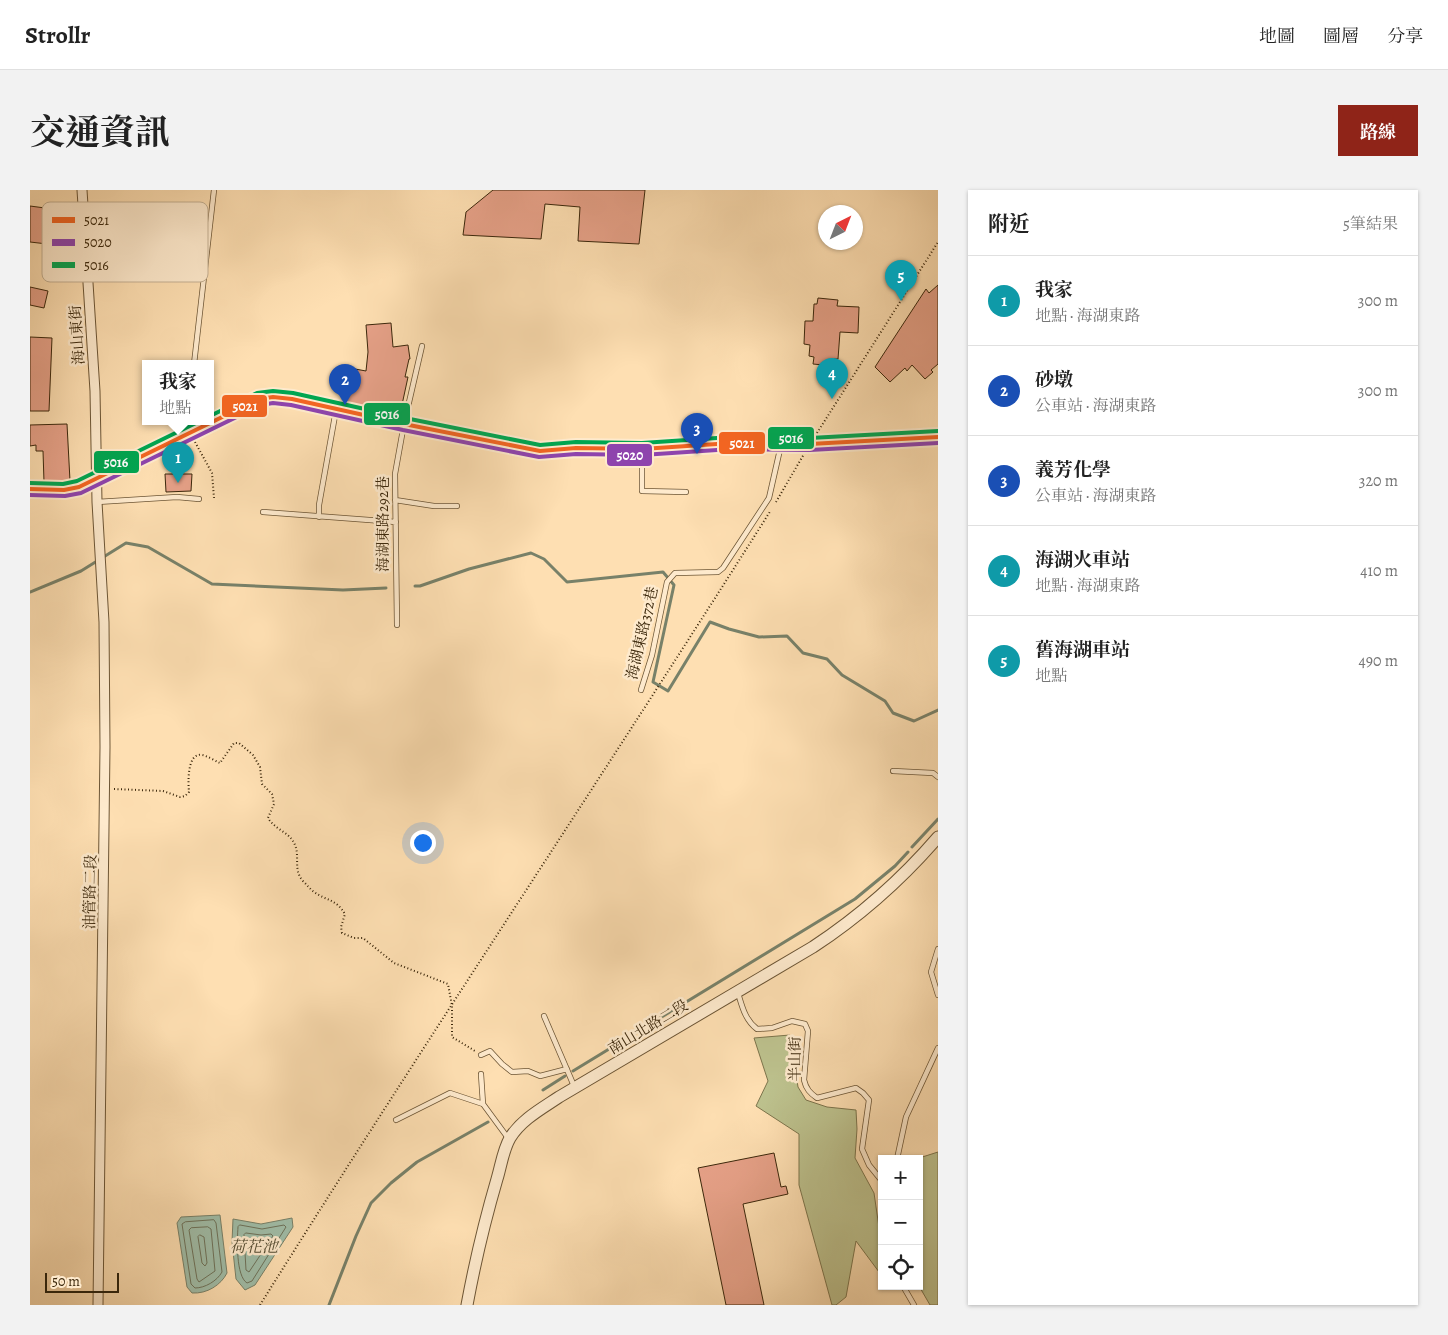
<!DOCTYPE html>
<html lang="zh-TW">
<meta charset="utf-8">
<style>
:root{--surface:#fff;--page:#f2f2f2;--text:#222;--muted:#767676;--line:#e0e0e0;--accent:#8f2418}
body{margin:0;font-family:Alegreya,"Noto Serif TC",serif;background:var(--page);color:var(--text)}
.controls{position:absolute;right:15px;bottom:15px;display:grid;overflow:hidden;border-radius:0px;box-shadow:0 1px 4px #0004}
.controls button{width:45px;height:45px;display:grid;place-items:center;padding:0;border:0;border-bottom:1px solid var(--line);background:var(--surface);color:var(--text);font:25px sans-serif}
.compass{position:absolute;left:788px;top:15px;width:45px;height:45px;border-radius:50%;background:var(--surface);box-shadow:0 1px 4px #0004;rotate:42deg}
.scale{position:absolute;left:15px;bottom:12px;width:74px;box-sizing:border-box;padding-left:5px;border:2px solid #3b270b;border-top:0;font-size:14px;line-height:18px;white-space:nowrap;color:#3b270b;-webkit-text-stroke:4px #feeacd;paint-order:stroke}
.you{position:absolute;left:392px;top:652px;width:18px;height:18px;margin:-12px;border:4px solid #fff;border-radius:50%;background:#1a73e8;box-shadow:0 0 0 8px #1a73e833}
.badge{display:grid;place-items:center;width:32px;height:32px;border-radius:50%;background:var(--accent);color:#fff;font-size:16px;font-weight:700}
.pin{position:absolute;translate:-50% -41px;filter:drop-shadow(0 1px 2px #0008)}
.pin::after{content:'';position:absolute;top:26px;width:18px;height:15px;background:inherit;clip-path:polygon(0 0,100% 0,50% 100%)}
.popup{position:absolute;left:112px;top:170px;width:72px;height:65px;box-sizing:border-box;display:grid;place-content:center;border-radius:0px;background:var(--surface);filter:drop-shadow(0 1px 4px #0005);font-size:16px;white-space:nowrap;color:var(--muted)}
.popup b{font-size:19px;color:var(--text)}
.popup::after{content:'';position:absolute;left:50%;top:100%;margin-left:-10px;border:10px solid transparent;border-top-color:var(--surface)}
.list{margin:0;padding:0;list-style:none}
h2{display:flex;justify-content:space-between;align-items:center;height:65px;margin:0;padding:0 20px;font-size:21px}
h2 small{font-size:16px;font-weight:400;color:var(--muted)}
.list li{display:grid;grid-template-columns:32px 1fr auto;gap:15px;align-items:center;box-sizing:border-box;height:90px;padding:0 20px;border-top:1px solid var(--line)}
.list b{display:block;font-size:19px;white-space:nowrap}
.list p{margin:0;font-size:16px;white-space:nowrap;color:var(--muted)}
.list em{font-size:16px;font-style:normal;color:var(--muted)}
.icon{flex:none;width:28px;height:28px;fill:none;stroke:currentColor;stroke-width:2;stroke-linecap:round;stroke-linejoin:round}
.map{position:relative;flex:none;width:908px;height:1115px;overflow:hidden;border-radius:0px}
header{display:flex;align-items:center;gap:30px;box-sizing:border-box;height:70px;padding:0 25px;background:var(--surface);border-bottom:1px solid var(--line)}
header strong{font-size:24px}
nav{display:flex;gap:28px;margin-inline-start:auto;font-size:18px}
.intro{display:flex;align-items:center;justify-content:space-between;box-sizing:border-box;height:120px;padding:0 30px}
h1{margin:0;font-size:35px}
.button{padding:12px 22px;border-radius:0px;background:var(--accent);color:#fff;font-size:18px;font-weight:700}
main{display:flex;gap:30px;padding:0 30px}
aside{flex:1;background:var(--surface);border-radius:0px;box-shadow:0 1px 4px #0004}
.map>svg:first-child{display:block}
</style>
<header>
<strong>Strollr</strong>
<nav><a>地圖</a><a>圖層</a><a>分享</a></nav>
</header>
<div class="intro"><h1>交通資訊</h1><a class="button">路線</a></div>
<main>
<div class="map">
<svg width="908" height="1115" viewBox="0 0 908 1115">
<rect width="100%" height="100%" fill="#fedfb2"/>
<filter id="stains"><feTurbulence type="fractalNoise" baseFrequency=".004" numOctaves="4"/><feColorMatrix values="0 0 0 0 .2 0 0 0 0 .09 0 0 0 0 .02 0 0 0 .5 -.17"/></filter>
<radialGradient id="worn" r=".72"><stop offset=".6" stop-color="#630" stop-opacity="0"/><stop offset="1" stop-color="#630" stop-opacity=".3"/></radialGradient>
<path fill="#bdc28e" stroke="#7c744c" d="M760 845 768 897 776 910 797 917 826 920 827 939 825 968 844 1003 852 1058V1086L826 1051 816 1107 806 1115H802L769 995V944L726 916 738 891 724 848Z
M908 962V1115H900L889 1096V969H886Z"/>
<path fill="#a0bda8" stroke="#788169" d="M190 1025 197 1083C191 1095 177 1104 162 1103L157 1097 147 1033 151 1027Z
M262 1028 263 1037 225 1095 215 1100 206 1089 202 1052 203 1029 231 1034Z"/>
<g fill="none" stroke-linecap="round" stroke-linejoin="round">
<path stroke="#6e725a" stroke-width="1" d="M184 1030 186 1033 192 1082C187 1091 175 1098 165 1098L161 1094 152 1034 155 1032Z
M210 1035 232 1039 254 1035 256 1037 222 1091 217 1093C206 1086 207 1051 208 1037Z
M178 1037 181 1039 185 1081 169 1092 167 1089 159 1040 161 1038Z
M216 1043 231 1045 241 1044 243 1046 219 1082 216 1080 214 1045Z
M170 1045 174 1047 177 1073 175 1076 172 1073 168 1047Z"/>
<path stroke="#788169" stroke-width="3" d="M385 396H390L439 379 501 363 514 369 537 392 633 382 644 395 623 492 638 501 680 432 699 439 729 447 757 446 773 463 797 469 812 485 855 511 863 523 884 531 908 520
M0 402 51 381 96 353 118 357 182 394 313 400 356 398
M882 657 908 629
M543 881 825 709 865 676 878 662
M513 900 535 886
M299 1115 326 1046 341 1013 361 993 387 972 458 932"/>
</g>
<path fill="#e6a188" stroke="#3b270b" d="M463 0H615L609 54 548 51 550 17 515 14 511 49 433 45 436 22Z
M0 16 30 20 26 55 0 52Z
M908 95V174L901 180 903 182 895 189 882 175 877 181 875 178 860 192 845 177 896 99 899 103Z
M0 97 18 101 14 118 0 115Z
M788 108 808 110 807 116 829 117 828 143 810 142 808 169H804L803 176 783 174 784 167 779 166 780 155 774 154 775 131H783L784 114H787Z
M361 133 363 157 378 155 380 169H379L375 187H378L370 224 312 212 315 193 323 195 325 179 336 181 338 162 336 135Z
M0 147 22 148 19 221H0Z
M37 234 40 291 14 292 13 261H6V255L0 256V235Z
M135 284H162L161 301 136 302Z
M744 963 751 997 756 996 758 1004 713 1014 734 1115H696L668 978Z"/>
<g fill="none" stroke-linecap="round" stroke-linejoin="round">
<g stroke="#6c5535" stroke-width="6">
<path id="service" d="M164 174 184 0
M156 243 158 232
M612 261V301L656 302
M365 310 404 316H427
M67 312 147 307 169 309
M233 322 366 332
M289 327V315L306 220
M367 435 365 284 374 234 392 156
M611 500 622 465 637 392 645 383 688 382 693 378 739 308 751 255
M863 581 903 583 908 587
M908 759 901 782 908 805
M708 803C712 816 715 830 727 839L742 838 762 831 775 834 778 841 774 890C776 899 780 903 787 908L826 898 833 903 839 910 832 959 839 975 852 991
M514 826 544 896
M451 865 460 861 472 874 482 882 498 881 510 886 537 879
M451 884 453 914
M366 930 420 903 453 914 478 948
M867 969 876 927 908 858
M873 1096 884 1115"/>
</g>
<g stroke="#6c5535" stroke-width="11">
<path id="minor" d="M52 0 65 201 67 312 74 432 75 557 68 1115"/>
</g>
<g stroke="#6c5535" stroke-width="13">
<path id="tertiary" d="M0 299 34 300 49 297 229 209 243 207 262 209 374 234 510 261 546 258 612 259 702 253 780 254 908 247
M437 1115C445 1072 455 1030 467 989 471 976 473 960 480 948 491 930 511 919 529 907L783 757C830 726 871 690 908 647"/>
</g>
<path stroke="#3b270b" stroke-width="2" stroke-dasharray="1 2.5" stroke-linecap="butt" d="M787 243 908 52
M165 252 182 283 184 308
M746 312 774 264
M84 599 133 601 150 607 155 606 159 602C158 593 157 562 172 565 178 566 185 571 190 573L204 553H209L223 565 230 577 232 594 242 604 244 614 238 628C245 640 260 642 265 655 270 667 263 680 273 691 277 695 280 699 284 702 297 711 306 709 315 724L311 737 312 743 324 748H333L364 773 418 794 422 816V847L445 861
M230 1115C397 848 573 586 741 320"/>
<use href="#service" stroke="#feeacd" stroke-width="4.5"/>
<use href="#minor" stroke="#feeacd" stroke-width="9"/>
<use href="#tertiary" stroke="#feeacd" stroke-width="11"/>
<g stroke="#feeacd" stroke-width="8">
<path id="bus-1" d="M0 299 34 300 49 297 229 209 243 207 262 209 374 234 510 261 546 258 612 259 702 253 780 254 908 247"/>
</g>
<g stroke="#feeacd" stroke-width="8">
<path id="bus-2" d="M0 305 35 306 51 303 231 215 243 213 261 215 373 240 509 267 546 264 612 265 702 259 780 260 908 253"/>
</g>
<g stroke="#feeacd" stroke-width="8">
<path id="bus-3" d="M180 226 227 203 243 201 263 203 375 228 510 255 546 252 612 253 702 247 780 248 908 241
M0 293 33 294 47 291 168 232"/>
</g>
<use href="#bus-1" stroke="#f26522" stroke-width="4"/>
<use href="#bus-2" stroke="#8e44ad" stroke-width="4"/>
<use href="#bus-3" stroke="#00a651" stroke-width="4"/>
</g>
<g text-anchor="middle" stroke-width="5" stroke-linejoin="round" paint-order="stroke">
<g font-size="15" fill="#3b270b" stroke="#feeacd">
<text transform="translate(47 145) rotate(-94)" y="5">海山東街</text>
<text transform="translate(353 334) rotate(-90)" y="5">海湖東路292巷</text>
<text transform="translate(612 443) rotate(-77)" y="5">海湖東路372巷</text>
<text transform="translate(60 702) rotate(-89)" y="5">油管路二段</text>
<text transform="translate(618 837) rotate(-31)" y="5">南山北路二段</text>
<text transform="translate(765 869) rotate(-90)" y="5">半山街</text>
</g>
<g font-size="16" font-style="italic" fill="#544c32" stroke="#feeacd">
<text x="224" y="1062">荷花池</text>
</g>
</g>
<rect x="12" y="12" width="166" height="80" rx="8" fill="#feeacd" stroke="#c4b093" stroke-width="1"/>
<rect x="22" y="27" width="23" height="6" fill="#f26522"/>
<rect x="22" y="49" width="23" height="7" fill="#8e44ad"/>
<rect x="22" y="72" width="23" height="6" fill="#00a651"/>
<g font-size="14" fill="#3b270b">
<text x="54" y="35">5021</text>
<text x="54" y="57">5020</text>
<text x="54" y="80">5016</text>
</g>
<g stroke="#feeacd" stroke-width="2">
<rect x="191" y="204" width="47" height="24" rx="5" fill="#f26522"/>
<rect x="333" y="212" width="48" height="24" rx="5" fill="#00a651"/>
<rect x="737" y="236" width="48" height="24" rx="5" fill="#00a651"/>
<rect x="688" y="241" width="48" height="24" rx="5" fill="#f26522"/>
<rect x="576" y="253" width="47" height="24" rx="5" fill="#8e44ad"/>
<rect x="63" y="260" width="47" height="24" rx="5" fill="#00a651"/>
</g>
<g font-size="14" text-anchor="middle" font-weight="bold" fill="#fff">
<text x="215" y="221">5021</text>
<text x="357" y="229">5016</text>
<text x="761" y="253">5016</text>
<text x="712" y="258">5021</text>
<text x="600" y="270">5020</text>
<text x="86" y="277">5016</text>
</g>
<rect width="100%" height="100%" filter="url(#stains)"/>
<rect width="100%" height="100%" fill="url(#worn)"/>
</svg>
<div class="controls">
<button>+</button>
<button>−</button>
<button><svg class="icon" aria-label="locate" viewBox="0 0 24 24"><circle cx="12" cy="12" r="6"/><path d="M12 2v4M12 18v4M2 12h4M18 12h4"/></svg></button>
</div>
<svg class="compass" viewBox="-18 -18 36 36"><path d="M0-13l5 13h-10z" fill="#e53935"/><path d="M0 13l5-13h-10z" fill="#767676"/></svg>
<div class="scale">50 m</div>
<div class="you"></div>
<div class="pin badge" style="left:148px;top:293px;background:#0f9aa8">1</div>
<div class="popup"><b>我家</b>地點</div>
<div class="pin badge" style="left:315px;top:215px;background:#1a4fb4">2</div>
<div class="pin badge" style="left:667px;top:264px;background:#1a4fb4">3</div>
<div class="pin badge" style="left:802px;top:209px;background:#0f9aa8">4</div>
<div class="pin badge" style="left:871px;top:111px;background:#0f9aa8">5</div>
</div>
<aside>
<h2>附近<small>5筆結果</small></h2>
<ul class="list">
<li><span class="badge" style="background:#0f9aa8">1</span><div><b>我家</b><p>地點 · 海湖東路</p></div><em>300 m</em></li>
<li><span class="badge" style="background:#1a4fb4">2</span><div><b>砂墩</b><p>公車站 · 海湖東路</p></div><em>300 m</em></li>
<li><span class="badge" style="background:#1a4fb4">3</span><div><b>義芳化學</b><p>公車站 · 海湖東路</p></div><em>320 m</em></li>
<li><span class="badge" style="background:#0f9aa8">4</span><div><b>海湖火車站</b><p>地點 · 海湖東路</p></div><em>410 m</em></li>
<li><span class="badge" style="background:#0f9aa8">5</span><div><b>舊海湖車站</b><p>地點</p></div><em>490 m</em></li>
</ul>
</aside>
</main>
